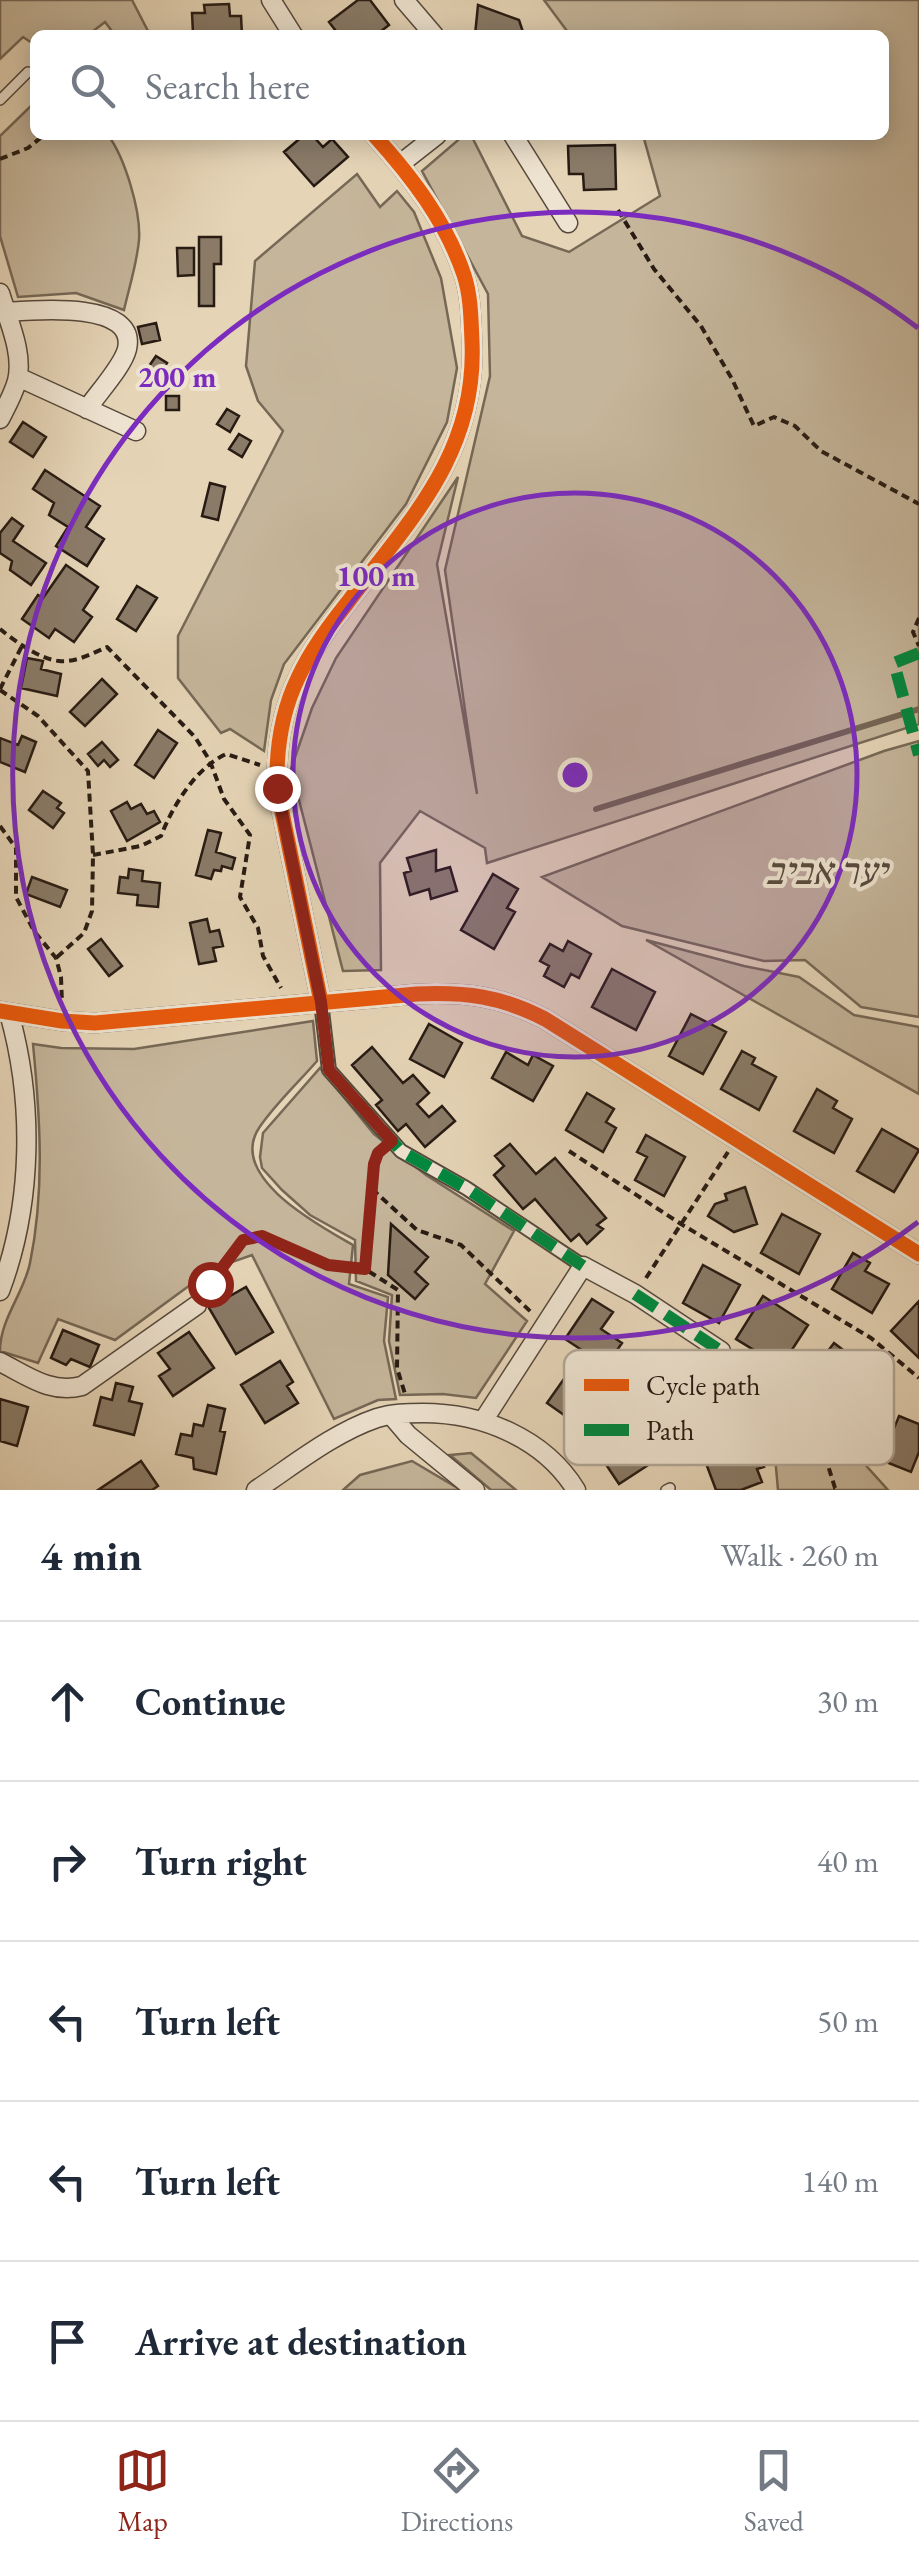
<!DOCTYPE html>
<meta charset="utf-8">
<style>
:root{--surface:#fff;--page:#f2f2f3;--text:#1f2937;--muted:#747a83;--line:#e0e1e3;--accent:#8f2418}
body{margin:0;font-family:"EB Garamond","Frank Ruhl Libre",serif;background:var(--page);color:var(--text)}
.stop{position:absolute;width:30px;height:30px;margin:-22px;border:8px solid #8f2418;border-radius:50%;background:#fff}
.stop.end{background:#8f2418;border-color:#fff;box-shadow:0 2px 10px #0008}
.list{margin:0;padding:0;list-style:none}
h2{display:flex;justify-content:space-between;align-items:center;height:130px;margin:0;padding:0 40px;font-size:42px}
h2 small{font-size:32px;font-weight:400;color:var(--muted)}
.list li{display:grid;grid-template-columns:65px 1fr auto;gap:30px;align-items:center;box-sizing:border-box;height:160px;padding:0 40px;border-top:2px solid var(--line)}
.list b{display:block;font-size:38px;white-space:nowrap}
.list em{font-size:32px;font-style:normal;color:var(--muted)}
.icon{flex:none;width:55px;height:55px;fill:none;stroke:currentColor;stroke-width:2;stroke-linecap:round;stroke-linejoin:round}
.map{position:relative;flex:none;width:919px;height:1490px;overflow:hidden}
.search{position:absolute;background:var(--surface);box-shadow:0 5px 25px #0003;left:30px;right:30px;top:30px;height:110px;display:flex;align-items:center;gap:25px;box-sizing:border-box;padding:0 35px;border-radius:15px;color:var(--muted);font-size:38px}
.sheet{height:930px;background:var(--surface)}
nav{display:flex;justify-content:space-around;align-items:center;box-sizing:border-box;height:140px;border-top:2px solid var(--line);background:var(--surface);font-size:28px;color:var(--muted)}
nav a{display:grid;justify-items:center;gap:5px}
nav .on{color:var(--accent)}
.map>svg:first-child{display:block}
</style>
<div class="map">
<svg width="919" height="1490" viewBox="0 0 919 1490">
<rect width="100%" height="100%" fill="#e5d4b6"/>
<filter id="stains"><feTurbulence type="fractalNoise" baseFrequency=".002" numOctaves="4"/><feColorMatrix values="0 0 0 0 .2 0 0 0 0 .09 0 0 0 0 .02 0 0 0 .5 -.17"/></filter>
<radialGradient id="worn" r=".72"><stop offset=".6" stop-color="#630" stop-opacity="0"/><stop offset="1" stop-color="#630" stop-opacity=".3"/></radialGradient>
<path fill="#c5b59a" stroke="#766856" stroke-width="2.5" d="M0 0H132L150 35H115L105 22 88 35H35V45L23 37 0 59Z
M544 0H919V724L487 863 485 848 420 811 380 863 381 970 343 971 291 769 312 708 336 658 458 477 437 564 477 794 445 570 490 376 488 294 422 171 464 135H471L522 236 569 252 660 196 643 135H884V35H570Z
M35 102V135H108C125 158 141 211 139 240 137 263 129 288 124 310L76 293 18 297 0 236V136Z
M357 174 380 207 397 191 414 212 441 278 457 368 447 422 406 504 284 664 271 700 264 751 230 729 221 733 178 678V636L283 431 258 401 246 366 255 261Z
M919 741V1017L861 1007 805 960 764 961 622 926 542 877 884 751Z
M646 940 744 966 799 977 854 1015 919 1027V1094Z
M313 1021 317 1061C298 1083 275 1104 259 1128 227 1177 320 1226 353 1245L349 1284 388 1297 384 1341 396 1399 378 1400 334 1419 252 1255 212 1269 115 1340 58 1319 38 1363 0 1351C0 1319 24 1293 30 1263 45 1190 40 1117 33 1044L61 1048 134 1049Z
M320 1068 374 1134 426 1175 514 1231 485 1284 527 1321 476 1398 443 1394 400 1395 389 1341 392 1295 356 1281 355 1240 310 1215 282 1190 262 1168 260 1157 263 1133Z
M765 1416H796L843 1440 888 1490H778L774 1445Z
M471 1453 516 1490H491L450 1455Z
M412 1461 461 1490H343L360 1475Z"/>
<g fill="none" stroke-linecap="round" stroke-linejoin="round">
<path stroke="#726454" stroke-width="6" d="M596 809 919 709"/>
</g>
<path fill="#8a7b68" stroke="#271b13" stroke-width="2.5" d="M358 0H370L389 25 376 35H339L329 22Z
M229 4 230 16H241L242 35 193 33 192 13H205L204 5Z
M478 5 519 20 524 35H475Z
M304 135H312L323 147 332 139 348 157 314 186 284 152Z
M615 145 616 189 584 190 583 174H569L568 146Z
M199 237H221V264H214V306H199Z
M177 248H194V275L178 276Z
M156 323 160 340 142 344 138 327Z
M156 356 167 363 158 377 147 369Z
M166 396H179V410H166Z
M227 409 239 416 230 432 217 424Z
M23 422 46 437 33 457 10 442Z
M239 434 251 441 242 457 229 449Z
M45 470 100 506 86 527 104 539 87 566 56 546 68 527 49 515 54 503 33 489Z
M210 483 225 487 218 520 202 516Z
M12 518 23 526 13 541 46 563 31 585 10 570 12 561 0 553V533Z
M66 565 98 587 83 610 92 617 74 642 55 629 49 638 22 619 38 595 43 598Z
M137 586 157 598 136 631 117 619Z
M27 658 43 661 41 669 61 674 57 696 21 688Z
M102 679 117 694 85 726 70 712Z
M158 730 177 743 154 778 135 765Z
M22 736 36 742 25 772 0 762V738L18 745Z
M102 742 118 760 110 767 104 760 98 766 88 754Z
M43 791 61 803 57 808 64 813 53 828 29 810Z
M127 802 131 809 141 804 147 814 154 811 160 822 127 841 111 811Z
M208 830 221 833 216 852 235 858 232 869 222 866 221 871 214 870 211 879 196 875Z
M436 850V871L450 867 457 891 431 899 429 889 410 895 404 873 411 871 407 858Z
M129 869 143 871 142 881 160 883 158 907 137 905 138 895 118 893 120 877 128 878Z
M493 874 518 889 507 908 515 912 494 949 461 930Z
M32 877 67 890 60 907 26 894Z
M207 919 210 932 219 930 223 946 213 948 216 961 199 964 190 923Z
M101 939 122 966 109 976 88 949Z
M568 941 591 954 579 978 571 974 564 987 544 976 549 966 540 961 550 944 563 951Z
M612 969 655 992 636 1030 592 1007Z
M691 1014 726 1032 703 1074 669 1056Z
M429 1024 462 1043 444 1077 410 1059Z
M372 1047 403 1083 413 1075 429 1093 417 1104 429 1117 442 1106 455 1121 425 1147 406 1124 398 1131 376 1105 382 1100 352 1065Z
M742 1051 755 1058 752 1064 776 1077 759 1110 721 1089Z
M506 1052 528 1065 533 1055 553 1066 533 1101 492 1078Z
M817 1089 837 1101 833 1108 852 1119 834 1153 794 1131Z
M587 1093 614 1109 606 1122 616 1128 603 1152 566 1130Z
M882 1129 919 1150 894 1192 857 1171Z
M646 1135 685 1157 664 1196 635 1180 647 1157 637 1152Z
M510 1144 536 1174 555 1158 606 1218 597 1225 603 1229 587 1244 579 1234 571 1241 535 1199 523 1209 494 1175 504 1166 495 1156Z
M745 1187 757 1224 734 1232 708 1216 715 1204 727 1200 725 1194Z
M782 1214 820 1234 799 1274 761 1253Z
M391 1224 428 1257 415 1272 428 1284 415 1299 388 1275Z
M853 1253 870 1263 865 1271 889 1284 872 1313 832 1289Z
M703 1265 740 1285 719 1323 683 1303Z
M246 1287 273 1332 236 1354 209 1308Z
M763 1296 808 1325 784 1362 772 1355 770 1360 736 1339Z
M592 1299 613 1312 601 1329 622 1343 606 1366 565 1339Z
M919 1301V1358L891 1331Z
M63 1330 99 1345 90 1367 71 1359 66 1365 51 1358Z
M189 1332 214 1368 173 1396 159 1376 170 1369 158 1353Z
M834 1343 880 1378 856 1409 840 1397 833 1407 803 1384Z
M280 1361 293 1382 287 1386 298 1403 265 1423 241 1385Z
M566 1376 579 1385 583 1379 605 1395 586 1422 568 1409 564 1415 547 1403Z
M116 1383 133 1387 129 1401 142 1404 134 1435 94 1425 101 1397 112 1400Z
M0 1399 28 1407 17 1446 0 1441Z
M208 1405 225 1409 220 1431 225 1432 216 1474 194 1469 193 1458 176 1454 181 1434 192 1436 194 1424 203 1426Z
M899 1416 919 1424V1452L911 1472 881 1460Z
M630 1422 656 1460 619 1484 599 1454 610 1446 605 1438Z
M733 1428 744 1454 757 1449 764 1467 757 1469 762 1482 741 1490H716L701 1450 719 1444 716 1435Z
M141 1461 158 1486 152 1490H98Z"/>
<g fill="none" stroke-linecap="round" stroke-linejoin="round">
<g stroke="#56493c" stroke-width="12">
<path id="service" d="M0 100 28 72
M666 1490 670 1488"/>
</g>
<g stroke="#56493c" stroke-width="16">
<path id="pedestrian" d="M321 1002 329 1070 401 1151 466 1188 583 1266"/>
</g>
<g stroke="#56493c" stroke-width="21">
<path id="minor" d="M271 0 293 35
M404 0 434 35
M513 135 568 223
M400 164 437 135
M0 293C8 320 24 353 17 381 13 395 6 407 0 419
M6 312C33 310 138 300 127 349 123 366 98 393 87 409
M18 377 136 431
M321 1002 277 788C276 750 281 713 298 678 311 650 329 626 348 602 410 520 477 453 472 342 471 320 471 296 464 275 446 221 411 176 374 135
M0 1011 62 1021 95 1023 417 994C467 992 500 996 545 1019L919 1254
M0 1291C33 1204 34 1101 9 1013
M0 1362C28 1376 50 1394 82 1386L197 1305
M391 1415 408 1435 475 1490
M483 1421 583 1266 635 1294 721 1351
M256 1490C294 1465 333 1433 377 1418 392 1413 407 1413 423 1413 482 1413 544 1438 576 1490"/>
</g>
<path stroke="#271b13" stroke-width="4" stroke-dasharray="8 5" stroke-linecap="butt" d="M0 159 28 148 44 135
M618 210 654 269 701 326 732 379 754 426 774 417 795 426 821 451 919 504
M919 618 913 632 919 646
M0 629C15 641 39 659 59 661 75 663 93 653 107 647L195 737 210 761 224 799 250 835 240 897 258 928 263 956 281 988
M0 689 23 644
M0 690 38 716 88 771 93 855 92 911 84 933 56 958
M0 826 16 848V897L34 931 56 958 61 977 62 1003
M93 855 141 846 161 836C173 805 196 768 226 754L260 765
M569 1151 681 1224 871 1338 919 1378
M372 1189 417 1230 461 1245 532 1313
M365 1269 375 1164 380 1150
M646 1278 728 1152
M207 1290 243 1240 262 1236 328 1265 365 1269 398 1290 397 1368 405 1394
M734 1358 808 1401 835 1488 839 1490"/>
<use href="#service" stroke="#eee3d0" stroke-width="9"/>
<use href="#pedestrian" stroke="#eee3d0" stroke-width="12"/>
<use href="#minor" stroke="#eee3d0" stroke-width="18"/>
<path stroke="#00873e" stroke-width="12" stroke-dasharray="25 12" stroke-linecap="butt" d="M919 653 894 663 919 755
M321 1002 329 1070 401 1151 466 1188 583 1266
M635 1294 721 1351"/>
<g stroke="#eee3d0" stroke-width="21">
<path id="cycleway" d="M321 1002 277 788C276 750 281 713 298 678 311 650 329 626 348 602 410 520 477 453 472 342 471 320 471 296 464 275 446 221 411 176 374 135
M0 1011 62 1021 95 1023 417 994C467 992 500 996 545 1019L919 1254"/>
</g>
<use href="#cycleway" stroke="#e8590c" stroke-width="15"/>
</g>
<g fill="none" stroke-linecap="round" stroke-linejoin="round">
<path stroke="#8f2418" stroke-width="12" d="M210 1284 243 1240 262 1236 328 1265 365 1269 374 1164 378 1153 392 1141 329 1070 321 1002 277 788"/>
</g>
<circle cx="575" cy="775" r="282" fill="#7b2cbf" fill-opacity=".12"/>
<g fill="none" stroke="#7b2cbf" stroke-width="5">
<circle cx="575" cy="775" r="282"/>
<path d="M918 1222A563 563 0 1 1 918 328"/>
</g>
<g text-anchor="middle" stroke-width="8" stroke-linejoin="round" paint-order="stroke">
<g font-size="38" font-style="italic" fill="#56493c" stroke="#eee3d0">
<text x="826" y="884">יער אביב</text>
</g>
</g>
<rect x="564" y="1350" width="330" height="115" rx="15" fill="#eee3d0" stroke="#b2a797" stroke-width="2.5"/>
<rect x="584" y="1379" width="45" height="12" fill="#e8590c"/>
<rect x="584" y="1424" width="45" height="12" fill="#00873e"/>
<g font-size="28" fill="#271b13">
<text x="646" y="1395">Cycle path</text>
<text x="646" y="1440">Path</text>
</g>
<circle cx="575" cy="775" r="15" fill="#7b2cbf" stroke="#eee3d0" stroke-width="5"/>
<g font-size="30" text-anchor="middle" font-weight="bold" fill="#7b2cbf" stroke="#eee3d0" stroke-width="8" stroke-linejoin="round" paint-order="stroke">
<text x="177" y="387">200 m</text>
<text x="376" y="586">100 m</text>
</g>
<rect width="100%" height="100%" filter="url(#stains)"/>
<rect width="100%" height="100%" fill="url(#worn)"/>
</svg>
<div class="stop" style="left:210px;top:1284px"></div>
<div class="stop end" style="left:277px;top:788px"></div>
<div class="search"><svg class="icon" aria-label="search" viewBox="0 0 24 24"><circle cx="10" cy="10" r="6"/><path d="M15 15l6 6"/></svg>Search here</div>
</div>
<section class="sheet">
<h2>4 min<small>Walk · 260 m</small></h2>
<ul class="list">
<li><svg class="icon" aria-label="ahead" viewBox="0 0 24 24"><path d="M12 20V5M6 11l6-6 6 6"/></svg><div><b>Continue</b></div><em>30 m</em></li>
<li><svg class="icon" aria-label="right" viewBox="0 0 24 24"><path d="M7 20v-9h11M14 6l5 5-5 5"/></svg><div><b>Turn right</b></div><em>40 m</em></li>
<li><svg class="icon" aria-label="left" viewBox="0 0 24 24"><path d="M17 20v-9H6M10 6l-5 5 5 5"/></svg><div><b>Turn left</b></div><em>50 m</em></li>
<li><svg class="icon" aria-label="left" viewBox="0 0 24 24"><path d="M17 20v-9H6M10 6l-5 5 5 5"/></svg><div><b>Turn left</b></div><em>140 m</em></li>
<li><svg class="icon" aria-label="arrive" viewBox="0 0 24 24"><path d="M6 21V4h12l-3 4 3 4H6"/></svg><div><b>Arrive at destination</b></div></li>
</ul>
</section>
<nav>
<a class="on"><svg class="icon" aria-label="map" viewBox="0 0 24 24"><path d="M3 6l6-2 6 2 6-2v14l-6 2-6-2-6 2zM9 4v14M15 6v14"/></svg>Map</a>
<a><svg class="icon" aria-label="directions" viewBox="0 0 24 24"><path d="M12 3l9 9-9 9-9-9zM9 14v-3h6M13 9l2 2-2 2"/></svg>Directions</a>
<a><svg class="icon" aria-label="saved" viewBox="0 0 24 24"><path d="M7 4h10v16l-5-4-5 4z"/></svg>Saved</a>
</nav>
